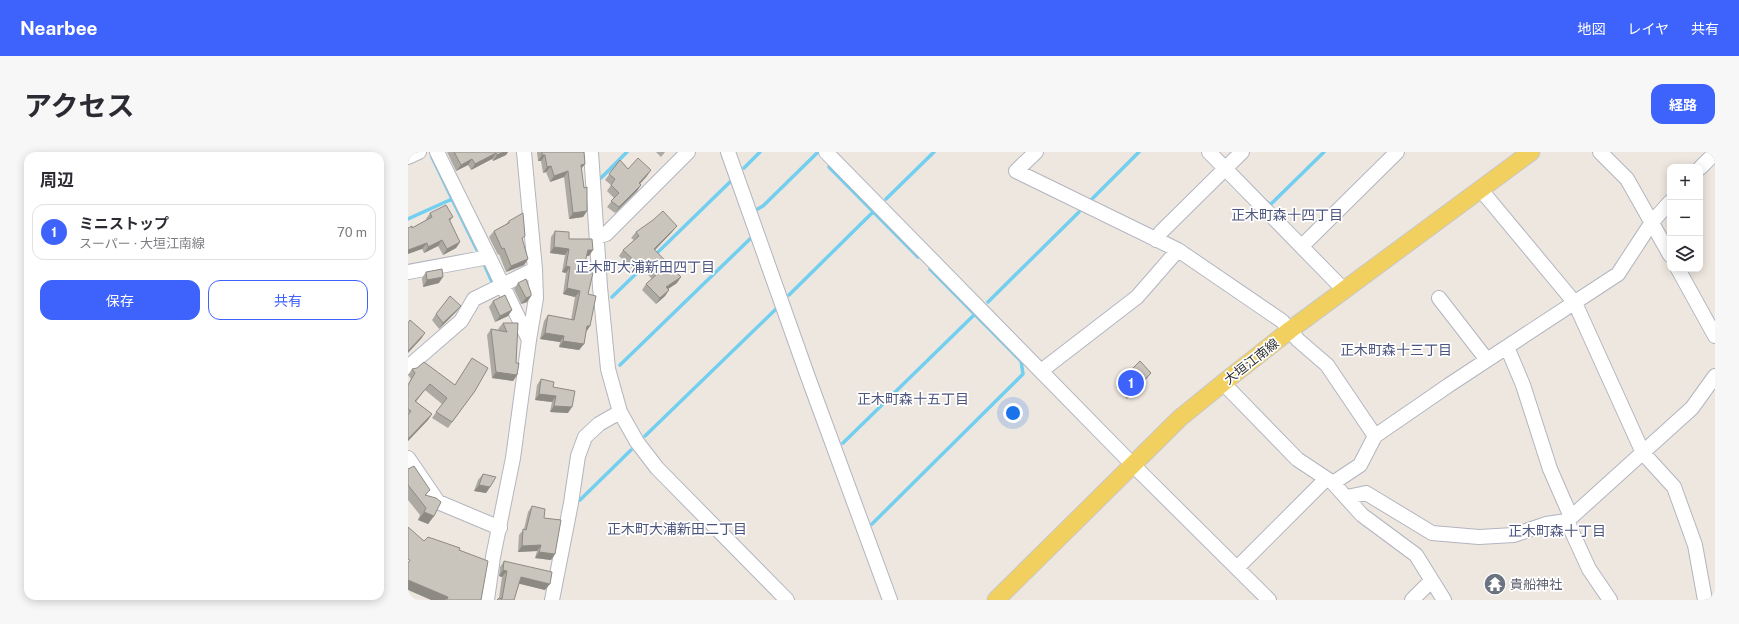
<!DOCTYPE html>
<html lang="ja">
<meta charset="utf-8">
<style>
:root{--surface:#fff;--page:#f7f7f7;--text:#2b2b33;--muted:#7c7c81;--line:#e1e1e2;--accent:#3e62fc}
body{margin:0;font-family:"Public Sans","Noto Sans JP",sans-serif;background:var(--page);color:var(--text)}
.controls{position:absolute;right:12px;top:12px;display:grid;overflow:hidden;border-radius:8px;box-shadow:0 2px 10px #0003}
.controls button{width:36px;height:36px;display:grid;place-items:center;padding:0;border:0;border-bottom:1px solid var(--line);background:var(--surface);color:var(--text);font:20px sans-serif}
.you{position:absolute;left:605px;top:261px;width:14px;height:14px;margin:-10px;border:3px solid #fff;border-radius:50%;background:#1a73e8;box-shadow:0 0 0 6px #1a73e833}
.badge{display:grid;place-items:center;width:26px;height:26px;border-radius:50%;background:var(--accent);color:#fff;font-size:13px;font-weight:700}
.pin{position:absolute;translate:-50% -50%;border:2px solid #fff;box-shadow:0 1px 4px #0006}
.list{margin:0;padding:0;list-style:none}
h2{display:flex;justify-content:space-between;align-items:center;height:52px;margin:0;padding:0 16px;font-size:17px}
h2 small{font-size:13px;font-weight:400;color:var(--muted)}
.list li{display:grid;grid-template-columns:26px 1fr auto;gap:12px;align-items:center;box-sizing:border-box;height:56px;margin:0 8px 8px;padding:0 8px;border:1px solid var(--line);border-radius:12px}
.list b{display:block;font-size:15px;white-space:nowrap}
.list p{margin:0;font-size:13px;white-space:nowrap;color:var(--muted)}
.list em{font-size:13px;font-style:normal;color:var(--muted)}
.actions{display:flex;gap:8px;padding:12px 16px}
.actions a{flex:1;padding:9px 0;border:1px solid var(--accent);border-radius:12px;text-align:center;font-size:14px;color:var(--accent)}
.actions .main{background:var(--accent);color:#fff}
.icon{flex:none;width:22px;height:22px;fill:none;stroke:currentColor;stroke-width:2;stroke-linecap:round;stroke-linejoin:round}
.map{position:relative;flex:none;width:1307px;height:448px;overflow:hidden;border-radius:12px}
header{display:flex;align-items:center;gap:24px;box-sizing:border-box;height:56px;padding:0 20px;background:var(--accent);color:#fff}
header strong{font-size:19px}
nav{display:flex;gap:22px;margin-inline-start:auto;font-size:14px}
.intro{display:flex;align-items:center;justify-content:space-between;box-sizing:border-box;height:96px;padding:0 24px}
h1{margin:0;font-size:28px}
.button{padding:10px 18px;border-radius:12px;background:var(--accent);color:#fff;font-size:14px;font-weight:700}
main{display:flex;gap:24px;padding:0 24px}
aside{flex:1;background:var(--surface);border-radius:12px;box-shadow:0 2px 10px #0003}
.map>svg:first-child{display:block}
</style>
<header>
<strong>Nearbee</strong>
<nav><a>地図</a><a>レイヤ</a><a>共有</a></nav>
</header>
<div class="intro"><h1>アクセス</h1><a class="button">経路</a></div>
<main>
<aside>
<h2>周辺<small></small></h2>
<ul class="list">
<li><span class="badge">1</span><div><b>ミニストップ</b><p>スーパー · 大垣江南線</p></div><em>70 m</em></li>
</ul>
<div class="actions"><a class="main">保存</a><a>共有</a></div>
</aside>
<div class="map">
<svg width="1307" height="448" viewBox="0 0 1307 448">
<rect width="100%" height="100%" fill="#eee7df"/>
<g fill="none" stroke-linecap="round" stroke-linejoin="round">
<path stroke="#72cff0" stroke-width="3.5" d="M421 15 510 105
M336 16 352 0
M193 26 219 0
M44 47 69 98
M478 47 526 0
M684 47 731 0
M859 50 862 53 916 0
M346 59 355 54 409 1
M0 67 44 47 24 5
M247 103 324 28
M77 114 84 130
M381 143 466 59
M204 145 237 113
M580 150 671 60
M212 213 345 84
M237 284 368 157 371 156
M435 291 567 162
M172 348 223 298
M464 372 615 222 613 209 522 117"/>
<g stroke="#b2b5c0" stroke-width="16">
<path id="minor" d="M29 0 81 105 121 188
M183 0 192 135 200 217 212 260 229 290 249 316 379 448
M320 0 400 225 482 448
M418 0 725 313 861 448
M628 0 608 19 770 98 874 169 890 188 919 213 967 284
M801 0 937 139
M1192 0 1219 27 1262 103
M0 5 11 0
M1292 16 1307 1
M1073 38 1167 151 1235 301 1266 335 1287 393 1297 448
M189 85 198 82 280 0
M748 88 753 80 834 0
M894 94 989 0
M1270 117 1307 184
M0 120 81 105
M1031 146 1079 208
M1099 195 1115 233 1142 317 1163 365
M0 215 53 169 66 147 127 117
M633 219 729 145 770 98
M815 231 889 307 925 331 954 363 1008 403 1036 448
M0 306 30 350 92 376
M925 331 952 313 967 284 1041 233 1210 122 1244 70 1262 50
M939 345 958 341 1024 381 1071 385 1106 383 1138 372 1159 369 1284 256 1307 224
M1159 369 1181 417 1202 448
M829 416 918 327
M79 448 85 405 105 306 121 188 128 146 127 117 116 0
M144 448 163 351 170 304 177 285 191 272 212 260
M1004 448 1023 429"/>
</g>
<g stroke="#c8c8c8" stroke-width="19">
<path id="major" d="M588 448 772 266 815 231 882 178 1123 0"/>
</g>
<use href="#minor" stroke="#fff" stroke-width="14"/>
<use href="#major" stroke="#f2d05f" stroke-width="17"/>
</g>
<path fill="#ada9a3" d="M39 0H100L98 3 85 9 84 7 63 18 60 13 48 19Z
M129 0H176L177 12 173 17 179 59 175 65 161 67 156 25 142 30 138 20 135 21 133 9H130Z
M248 0H257L253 5Z
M212 8 220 17 239 24 232 32 233 33 229 39 207 61 199 55 206 46 199 39 203 33 197 28Z
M22 61 45 65 42 69 52 90 48 96 35 103 30 94 16 101 4 76 18 68V67Z
M101 69 114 88 120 107 116 113 98 120 91 102 90 103 81 85 86 79 98 72Z
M269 74 264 80 247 98 269 131 260 137 261 138 257 144 248 152 234 138 238 132 244 127 232 114 227 119 211 104 215 98 226 88 223 86 228 80Z
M147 79 161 87 181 104H178L175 119 180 142 182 174 178 180 176 192 171 198 151 195 152 190 132 187 136 169 140 163 163 168 167 145 155 142 158 121 154 120 157 103 142 101 143 85Z
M18 120 31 131 15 135 14 126Z
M110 131 123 144 119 150 113 152 106 137Z
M85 149 104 158 100 164 87 170 81 155Z
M53 154 48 160 31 177 24 168 28 162Z
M95 171H110L108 211 109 223 105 229 84 226 79 183 83 177 91 178 90 177Z
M64 206 67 239 40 276 24 266 34 252 17 238 8 250 24 262 20 268 0 289V232L3 227 0 223 4 217 47 233Z
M743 221 738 227 719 247 708 235 712 229Z
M133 227 145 235 160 261 142 260 144 250 127 248 129 233Z
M0 317 22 338 18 343 26 364 20 372 10 368 12 363 0 348Z
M75 322 82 335 78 341 66 339 70 328Z
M124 354 136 366 147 402 143 408 127 406 129 399 110 400 111 383 116 377 120 360Z
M96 409 137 438 111 431 106 448H89L91 446 94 425 91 424 92 415Z"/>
<path fill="#8d8a84" d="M96 0H100L98 3 85 9 89 3Z
M88 1 84 7 63 18 67 12Z
M134 3H137L133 9H130Z
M64 7 60 13 48 19 53 13Z
M177 12 172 18 173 13Z
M143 14 138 20 135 21 139 15Z
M243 18 239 24 227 37 231 31Z
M160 19 156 25 142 30 146 24Z
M233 33 229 39 207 61 211 55Z
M179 59 175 65 161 67 165 61Z
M269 74 264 80 242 103 246 97Z
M34 88 30 94 16 101 20 95Z
M52 90 48 96 35 103 39 97Z
M19 91 14 97 0 102V98Z
M146 95 161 97 157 103 142 101Z
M180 98H185L181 104H175Z
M120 107 116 113 98 120 103 114Z
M236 108 232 114 227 119 231 113Z
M158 114 162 115 158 121 154 120Z
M35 125 31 131 15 135 19 128Z
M273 125 269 131 254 141 258 135Z
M159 136 172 139 167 145 155 142Z
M261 138 257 144 248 152 252 146Z
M123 144 119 150 113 152 118 146Z
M53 154 48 160 31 177 35 171Z
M104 158 100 164 87 170 92 164Z
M179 174H182L178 180Z
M17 181 13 187 0 201V199Z
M137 181 156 184 152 190 132 187Z
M155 189 176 192 171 198 151 195Z
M88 220 109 223 105 229 84 226Z
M743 221 738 227 719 247 724 241Z
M131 242 148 244 144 250 127 248Z
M146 254 164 255 160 261 142 260Z
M24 262 20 268 0 289V287Z
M71 333 82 335 78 341 66 339Z
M16 360 26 364 20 372 10 368Z
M133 393 129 399 110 400 114 394Z
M131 400 147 402 143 408 127 406Z
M95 418 99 419 94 425 91 424Z
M113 425 142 432 137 438 108 431Z
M0 428 40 445 38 448H23L0 438Z"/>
<path fill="#c9c5bd" stroke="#8d8a84" d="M46 0H96L89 3 88 1 67 12 64 7 53 13Z
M134 0H176L177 12 173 13 176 36 179 35V59L165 61 160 19 146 24 143 14 139 15 137 3H134Z
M230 6 243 18 231 31 233 33 211 55 203 49 211 41 203 33 207 27 201 22 212 8 220 17Z
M38 53 45 65 41 67 52 90 39 97 34 88 20 95 19 91 0 98V76L4 74V76L24 65 22 61Z
M255 59 269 74 246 97 273 125 258 135 261 138 252 146 238 132 249 122 236 108 231 113 215 98 231 84 228 80 245 68Z
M115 61 117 84 114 86 120 107 103 114 96 96 94 97 86 79 101 71V69Z
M147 79 161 80V87H184L185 98H180L175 119 185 121 180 142 188 144 182 174H179L176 192 155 189 156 184 137 181 140 163 166 168 172 139 159 136 162 115 158 114 161 97 146 95Z
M34 117 35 125 19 128 18 120Z
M118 127 123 141V144L118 146 110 131Z
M97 143 104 158 92 164 85 149Z
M42 144 53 154 35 171 28 162Z
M2 168 17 181 0 199V171Z
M95 171H110L108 211H111L109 223 88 220 83 177 99 180Z
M64 206 80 216 67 239 44 270 28 260 39 246 22 232 7 249 24 262 0 287V263L3 259 0 257V233L7 221 4 217 9 216 16 210 47 233Z
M732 209 743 221 724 241 712 229Z
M133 227 146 230 145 235 167 239 164 255 146 254 148 244 131 242Z
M6 314 22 338 17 343 28 346 33 350 26 364 16 360 18 356 0 333V317Z
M75 322 88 325 82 335 71 333Z
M124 354 137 357 136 366 153 368 147 402 131 400 133 393 114 394 115 377 118 378Z
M0 375 16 389 20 385 52 396 51 398 80 409 73 448H39L40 445 0 428V411L2 408 0 407Z
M96 409 144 420 142 432 113 425 106 448H89L91 446 94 447 99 419 95 418Z"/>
<defs>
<g id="temple-disc" transform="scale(1.15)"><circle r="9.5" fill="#6b7280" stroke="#fff"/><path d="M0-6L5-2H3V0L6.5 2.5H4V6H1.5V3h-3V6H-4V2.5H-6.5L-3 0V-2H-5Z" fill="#fff"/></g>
</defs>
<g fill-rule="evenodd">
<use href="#temple-disc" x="1087" y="432"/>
</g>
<g text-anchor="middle" stroke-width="3.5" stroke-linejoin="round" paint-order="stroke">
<g font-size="13" fill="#2c2c2c" stroke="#fff">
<text transform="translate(843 209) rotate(-38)" y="5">大垣江南線</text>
</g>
<g font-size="13" fill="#5b616d" stroke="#fff" text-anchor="start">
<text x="1102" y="437">貴船神社</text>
</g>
<g font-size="14" fill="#4c557e" stroke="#fff">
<text x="879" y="68">正木町森十四丁目</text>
<text x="237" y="120">正木町大浦新田四丁目</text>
<text x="988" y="203">正木町森十三丁目</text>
<text x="505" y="252">正木町森十五丁目</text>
<text x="269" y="382">正木町大浦新田二丁目</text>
<text x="1149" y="384">正木町森十丁目</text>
</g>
</g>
</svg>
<div class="controls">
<button>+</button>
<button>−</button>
<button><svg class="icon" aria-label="layers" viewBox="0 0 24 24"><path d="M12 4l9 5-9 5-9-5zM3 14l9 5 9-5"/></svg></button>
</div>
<div class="you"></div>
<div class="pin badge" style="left:723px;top:231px">1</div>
</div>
</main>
